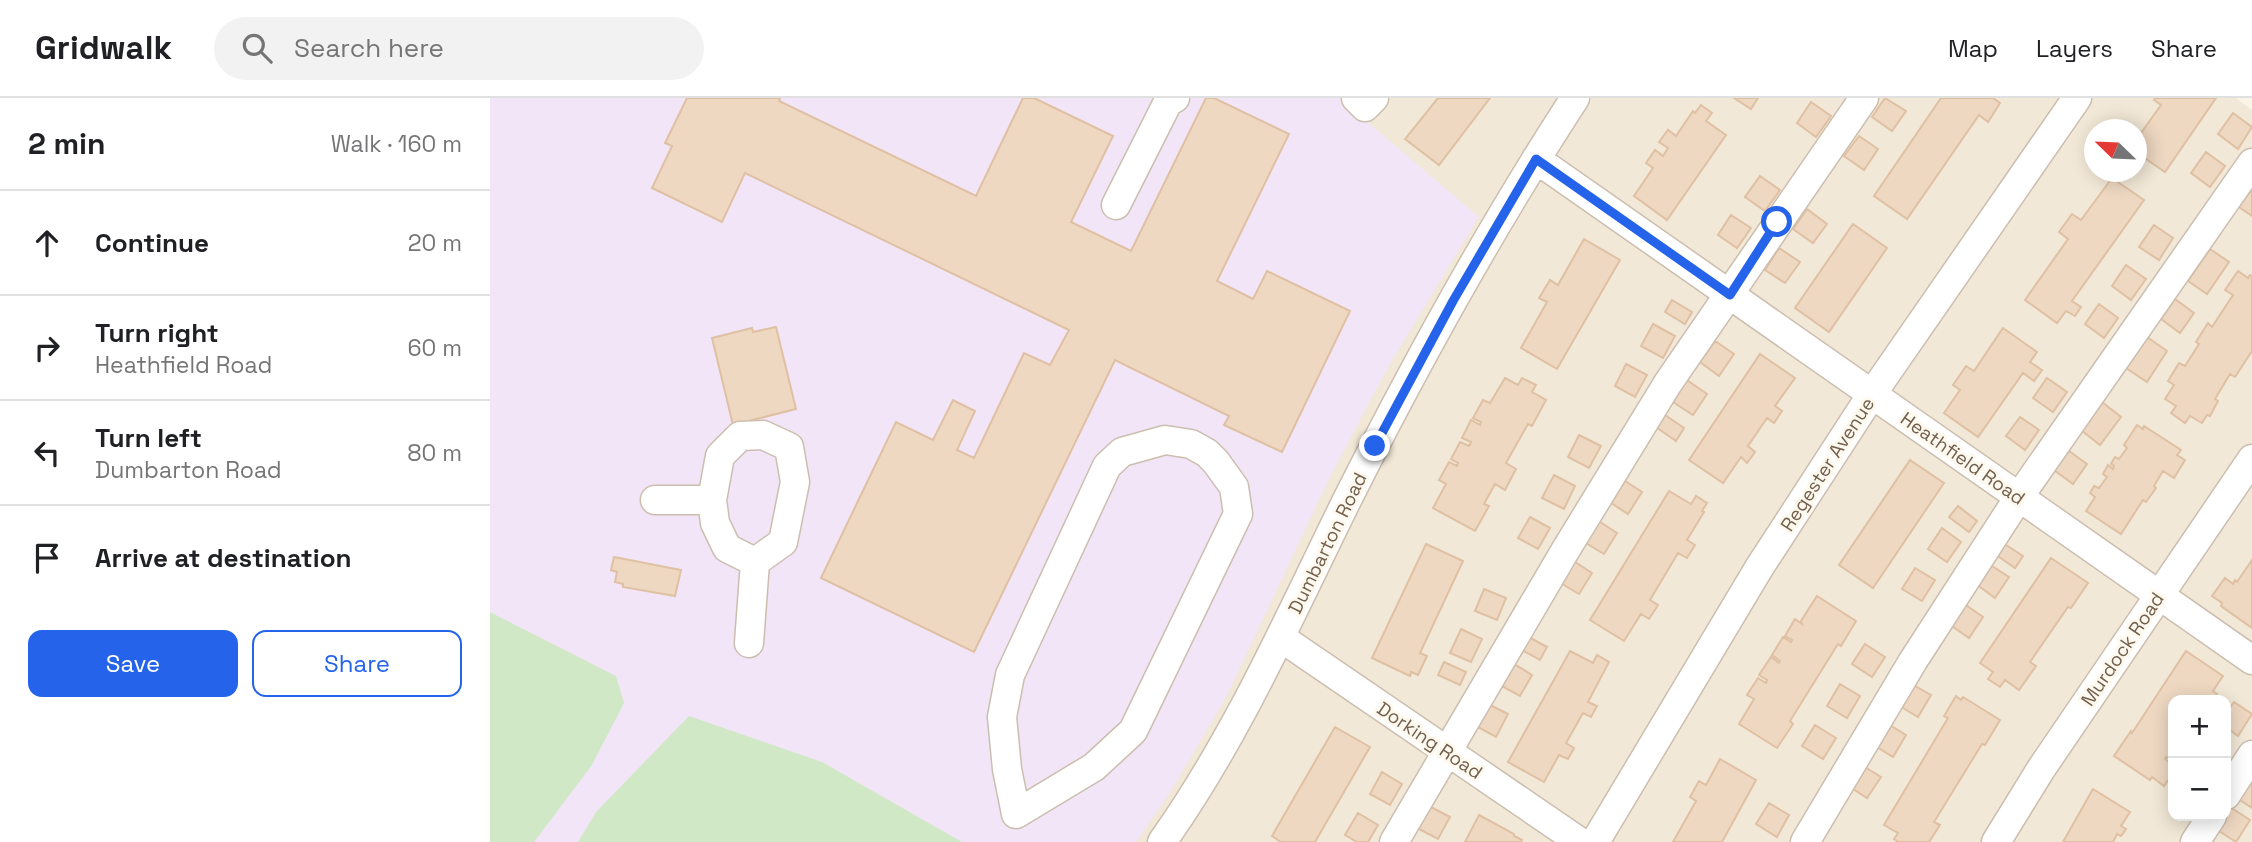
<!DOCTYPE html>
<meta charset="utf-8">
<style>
:root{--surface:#fff;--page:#f2f2f2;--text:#202124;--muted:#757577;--line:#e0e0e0;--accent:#2563eb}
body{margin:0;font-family:"Space Grotesk",sans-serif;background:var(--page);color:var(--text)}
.controls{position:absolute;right:21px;bottom:21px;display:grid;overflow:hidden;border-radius:14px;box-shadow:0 4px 18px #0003}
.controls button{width:63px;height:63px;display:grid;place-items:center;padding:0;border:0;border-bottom:2px solid var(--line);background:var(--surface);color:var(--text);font:35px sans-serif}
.compass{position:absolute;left:1594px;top:21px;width:63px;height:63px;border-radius:50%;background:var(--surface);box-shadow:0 4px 18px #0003;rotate:293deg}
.stop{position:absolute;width:21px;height:21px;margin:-16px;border:5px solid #2563eb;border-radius:50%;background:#fff}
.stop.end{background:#2563eb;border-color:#fff;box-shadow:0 2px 7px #0008}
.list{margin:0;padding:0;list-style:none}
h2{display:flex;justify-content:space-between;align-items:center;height:91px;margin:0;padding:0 28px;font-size:30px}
h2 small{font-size:23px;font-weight:400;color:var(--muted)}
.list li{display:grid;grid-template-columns:46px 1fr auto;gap:21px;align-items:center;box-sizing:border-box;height:105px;padding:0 28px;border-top:2px solid var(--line)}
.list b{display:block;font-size:26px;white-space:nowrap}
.list p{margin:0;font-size:23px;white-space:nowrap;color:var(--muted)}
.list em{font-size:23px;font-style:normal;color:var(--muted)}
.actions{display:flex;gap:14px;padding:21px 28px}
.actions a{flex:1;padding:16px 0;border:2px solid var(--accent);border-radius:14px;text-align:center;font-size:24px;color:var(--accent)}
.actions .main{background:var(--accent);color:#fff}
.icon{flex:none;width:38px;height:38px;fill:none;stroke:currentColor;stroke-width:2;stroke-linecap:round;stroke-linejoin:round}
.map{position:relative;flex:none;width:1762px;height:744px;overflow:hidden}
header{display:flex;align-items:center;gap:42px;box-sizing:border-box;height:98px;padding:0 35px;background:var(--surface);border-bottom:2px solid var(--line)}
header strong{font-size:33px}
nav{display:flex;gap:38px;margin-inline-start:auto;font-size:24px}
.search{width:490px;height:63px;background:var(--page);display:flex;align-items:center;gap:18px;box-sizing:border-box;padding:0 24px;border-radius:38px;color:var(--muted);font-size:26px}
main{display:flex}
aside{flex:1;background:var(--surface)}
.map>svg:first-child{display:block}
</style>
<header>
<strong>Gridwalk</strong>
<div class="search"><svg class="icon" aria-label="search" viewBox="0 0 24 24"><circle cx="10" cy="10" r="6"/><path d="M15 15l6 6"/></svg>Search here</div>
<nav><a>Map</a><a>Layers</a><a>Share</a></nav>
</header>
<main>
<aside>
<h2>2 min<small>Walk · 160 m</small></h2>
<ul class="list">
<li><svg class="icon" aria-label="ahead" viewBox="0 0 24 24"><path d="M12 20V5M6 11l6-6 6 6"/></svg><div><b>Continue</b></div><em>20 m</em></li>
<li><svg class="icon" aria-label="right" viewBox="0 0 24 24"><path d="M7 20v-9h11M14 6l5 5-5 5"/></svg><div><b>Turn right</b><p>Heathfield Road</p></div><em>60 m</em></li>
<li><svg class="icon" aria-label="left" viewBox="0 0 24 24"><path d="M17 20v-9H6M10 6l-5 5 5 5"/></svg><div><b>Turn left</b><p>Dumbarton Road</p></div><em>80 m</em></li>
<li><svg class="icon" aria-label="arrive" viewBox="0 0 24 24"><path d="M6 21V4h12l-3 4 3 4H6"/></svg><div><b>Arrive at destination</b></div></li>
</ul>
<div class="actions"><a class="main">Save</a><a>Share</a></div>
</aside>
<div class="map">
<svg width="1762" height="744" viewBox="0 0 1762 744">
<rect width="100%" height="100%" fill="#fbf5e8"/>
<path fill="#f2e8d7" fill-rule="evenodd" d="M0 0H1746L1762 12V744H0ZM1604 32H1646V74H1604ZM1683 602H1736V718H1683Z"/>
<path fill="#f2e5f7" d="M0 0H849L989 119 898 269 839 381 735 601 679 696 646 744H0Z"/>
<path fill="#d1e8c7" d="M0 514 126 578 134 605 102 667 44 744H0Z
M199 618 332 664 472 744H88L106 714Z"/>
<path fill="#eed8c2" stroke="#dfc0a3" stroke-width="2" d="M197 0H290L289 3 486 98 533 0H544L623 38 581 124 641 153 716 0H724L799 36 727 183 763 201 777 173 860 213 792 354 734 327 739 318 625 262 484 554 331 480 406 324 443 342 463 302 485 313 467 352 484 360 534 255 560 267 579 232 255 75 232 124 162 90 182 48 175 45Z
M948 0H1000L949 67 915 41Z
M1244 0H1268L1261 11Z
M1395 0 1416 13 1402 33 1382 19Z
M1451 0H1503L1510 5 1498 24 1489 17 1417 121 1384 98Z
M1665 0H1726L1675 74 1646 54V42L1671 7 1664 2Z
M1321 4 1341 18 1326 39 1307 25Z
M1211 7 1222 15 1216 23 1236 37 1177 122 1144 98 1163 70 1156 65 1165 52 1173 58 1178 50 1169 44 1178 32 1186 38 1203 13 1205 15Z
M1743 15 1762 29 1748 51 1728 36Z
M1369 38 1388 51 1374 72 1354 58Z
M1716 54 1735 68 1720 89 1701 75Z
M1270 78 1290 92 1275 113 1255 99Z
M1622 80 1654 102 1582 203 1591 209 1585 218 1576 213 1567 225 1535 202 1578 141 1569 134 1582 116 1591 122Z
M1762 91V118L1749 109Z
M1317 111 1337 126 1323 145 1303 131Z
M1241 117 1261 130 1247 150 1228 137Z
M1363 126 1397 150 1339 234 1305 210Z
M1664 127 1683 140 1669 162 1649 149Z
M1094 141 1130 162 1067 271 1031 250 1057 204 1049 200 1060 182 1068 187Z
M1289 150 1310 164 1295 185 1275 172Z
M1720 151 1739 164 1717 196 1698 183Z
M1636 167 1656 181 1641 202 1622 188Z
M1748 173 1758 180 1760 177 1762 178V253L1745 279 1740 276 1725 301 1728 303 1720 318 1717 317 1712 325 1700 318 1695 325 1681 315 1686 308 1675 301 1684 287 1678 283 1689 265 1695 268 1709 246 1706 244 1718 225 1722 229 1743 197 1735 192Z
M1685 201 1704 215 1690 235 1671 221Z
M1182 202 1202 214 1195 226 1175 214Z
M1609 206 1628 220 1614 240 1595 226Z
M1163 226 1185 238 1173 260 1151 248Z
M286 229 306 311 243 327 222 240 262 230 263 234Z
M1513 230 1547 254 1540 264 1552 272 1544 283 1533 275 1488 339 1454 315 1470 292 1463 287 1476 268 1484 273Z
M1657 239 1677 253 1657 284 1636 270Z
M1225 243 1244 256 1229 278 1210 264Z
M1270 256 1305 280 1285 308 1292 313 1284 325 1277 320 1258 348 1265 354 1257 365 1251 359 1233 385 1199 362Z
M1136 266 1157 277 1145 299 1125 288Z
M1015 280 1028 287 1032 280 1046 287 1042 294 1056 302 1042 328 1038 326 1016 365 1026 371 1015 392 1005 386 994 406 999 408 985 433 943 410 956 386 949 382 959 364 967 368 968 365 961 361 970 344 979 348 981 344 972 340 981 322 990 327 991 324 983 320 993 302 1000 305Z
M1557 280 1577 294 1563 314 1543 300Z
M1197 282 1217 296 1203 317 1183 304Z
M1612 304 1631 319 1610 347 1591 332Z
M1175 317 1194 330 1186 343 1166 329Z
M1530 319 1549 332 1535 352 1516 338Z
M1647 327 1653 331 1654 328 1691 352 1687 357 1695 362 1684 380 1673 373 1664 388 1666 390 1656 404 1653 402 1631 436 1596 413 1605 399 1600 395 1604 388 1609 390 1617 379 1613 376 1618 367 1623 371 1624 368 1621 366 1625 359 1629 361 1637 350 1634 347Z
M1089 337 1111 348 1099 370 1078 359Z
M1579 353 1597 366 1583 386 1564 372Z
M1420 362 1454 385 1383 490 1349 467Z
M1064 377 1085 388 1074 411 1052 400Z
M1132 381 1152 394 1138 416 1118 403Z
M1179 393 1201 406 1206 398 1217 405 1212 413 1214 414 1197 442 1205 447 1197 460 1188 455 1160 502 1168 507 1159 521 1151 516 1134 543 1100 522Z
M1468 408 1487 423 1479 434 1459 419Z
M1040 419 1060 430 1048 451 1028 440Z
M1107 422 1127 435 1114 456 1094 444Z
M1452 430 1471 444 1457 464 1438 451Z
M1513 445 1533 458 1525 470 1505 456Z
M936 446 973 463 930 555 937 558 928 577 921 574 920 578 882 560Z
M124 459 191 472 185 498 133 489V486L125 484 127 474 121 472Z
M1561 460 1598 485 1581 510 1578 509 1540 564 1546 568 1529 592 1515 582 1510 589 1498 581 1503 574 1490 565Z
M1082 462 1102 475 1089 496 1069 484Z
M1762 462V530L1731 508 1732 505 1722 498 1735 480 1743 486 1745 482 1747 484Z
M1499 466 1519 479 1505 500 1486 486Z
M1425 470 1445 482 1432 503 1412 491Z
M994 491 1016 500 1007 522 985 513Z
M1327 498 1366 523 1351 548 1348 546 1300 623 1303 626 1287 650 1249 626 1264 601 1257 597 1268 580 1276 585 1277 582 1269 577 1281 559 1289 565 1290 563 1282 557 1293 539 1301 544 1302 542 1295 538 1305 521 1312 526 1311 523Z
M1473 505 1493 519 1479 540 1459 526Z
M971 531 992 541 981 564 960 555Z
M1037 538 1057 549 1050 562 1030 551Z
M1375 546 1395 559 1382 579 1362 566Z
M1080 553 1103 565 1107 557 1119 564 1098 604 1107 608 1101 619 1093 615 1076 645 1084 650 1078 661 1069 657 1054 684 1018 664Z
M1696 553 1733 578 1723 593 1727 596 1723 602H1683V648L1681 651 1683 659 1681 662 1676 659 1675 661 1683 667V675L1674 688 1662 679 1660 682 1624 658 1641 633 1642 635Z
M954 564 976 574 970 587 948 577Z
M1021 564 1042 577 1030 598 1008 586Z
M1420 585 1441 597 1428 619 1408 607Z
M1350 586 1370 598 1357 620 1337 608Z
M1466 598 1471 602 1473 599 1510 622 1495 647 1492 646 1444 724 1450 727 1439 744H1408L1404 741 1408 735 1394 727 1458 620 1454 618Z
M1744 604 1762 616 1748 638 1736 629V615Z
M998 606 1018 616 1006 639 986 628Z
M1395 624 1416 637 1403 659 1382 646Z
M1325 627 1346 640 1333 661 1312 648Z
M845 629 880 649 825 744H791L782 738Z
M1230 661 1266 682 1232 744H1183L1206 703 1200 699 1209 683 1216 687Z
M1370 666 1391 679 1377 700 1357 687Z
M892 674 912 686 900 707 880 696Z
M1762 678V710L1747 700Z
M1603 691 1640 714 1631 728 1636 731 1631 738 1627 736 1623 744H1573Z
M1279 705 1299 717 1287 739 1266 726Z
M939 708 960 719 948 741 927 730Z
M1740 709 1760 722 1746 744 1726 731Z
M868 715 888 727 878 744H867L855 737Z
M989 717 1024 736V738L1032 742 1031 744H975Z"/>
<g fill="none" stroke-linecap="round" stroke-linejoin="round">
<g stroke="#ccbeaf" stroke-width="31">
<path id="minor" d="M866 0 875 9 884 0
M1046 61 1762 562
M626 107 678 4 685 0
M273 337 299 349 305 384 293 444 265 464 237 450 225 425 222 402 230 358 250 338Z
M675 342 701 346 717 355 726 364 744 389 748 416 643 633 604 669 526 716 517 671 512 619 520 577 617 368 632 354Z
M165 402H222
M790 539 1090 744
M259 545 265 464
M1736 697 1762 657
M672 744C748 637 800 517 858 400 927 263 1001 129 1085 0
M904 744 1075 453 1178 285 1374 0
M1105 744 1269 470 1382 296 1587 0
M1315 744 1423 563 1529 399 1762 65
M1506 744 1551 671 1762 361
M1705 744 1722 718"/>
</g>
<use href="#minor" stroke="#fff" stroke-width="28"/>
</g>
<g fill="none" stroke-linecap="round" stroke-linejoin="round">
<path stroke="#2563eb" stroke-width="9" d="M885 348 963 203 1046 61 1240 197 1287 124"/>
</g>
<g text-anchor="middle" stroke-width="6" stroke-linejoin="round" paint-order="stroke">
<g font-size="19" fill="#735f4e" stroke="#fef9ee">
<text transform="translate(1473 360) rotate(35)" y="7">Heathfield Road</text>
<text transform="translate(1337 366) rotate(-57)" y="7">Regester Avenue</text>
<text transform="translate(837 445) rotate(-64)" y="7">Dumbarton Road</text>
<text transform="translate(1632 551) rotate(-56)" y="7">Murdock Road</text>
<text transform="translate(940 642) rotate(34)" y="7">Dorking Road</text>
</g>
</g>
</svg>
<div class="controls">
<button>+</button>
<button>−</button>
</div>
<svg class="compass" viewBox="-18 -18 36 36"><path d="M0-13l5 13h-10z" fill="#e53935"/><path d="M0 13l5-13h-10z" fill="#757577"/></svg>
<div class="stop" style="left:1287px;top:124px"></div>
<div class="stop end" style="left:885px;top:348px"></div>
</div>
</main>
